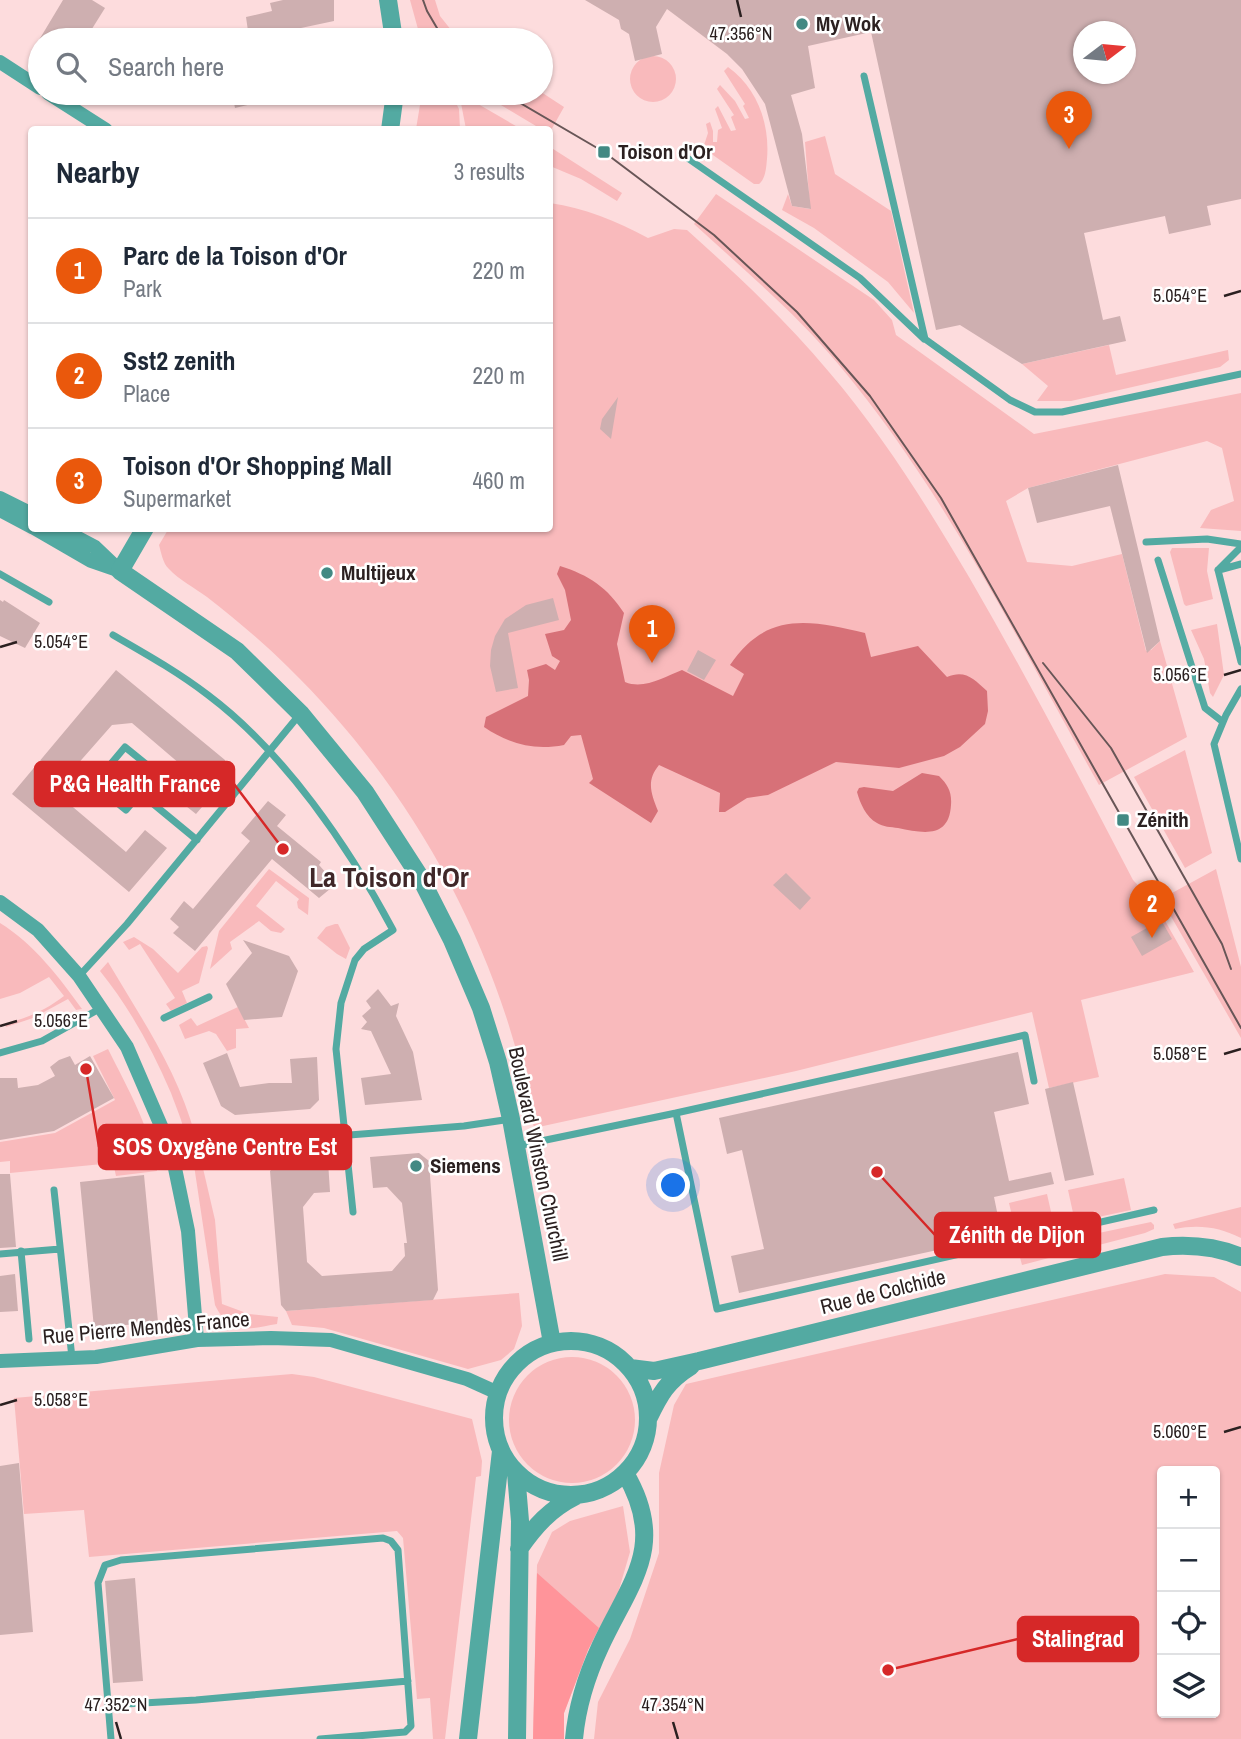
<!DOCTYPE html>
<meta charset="utf-8">
<style>
:root{--surface:#fff;--page:#f2f2f3;--text:#1f2937;--muted:#747a83;--line:#e0e1e3;--accent:#ea580c}
body{margin:0;font-family:"Archivo Narrow",sans-serif;background:var(--page);color:var(--text)}
.controls{position:absolute;right:21px;bottom:21px;display:grid;overflow:hidden;border-radius:7px;box-shadow:0 2px 5px #0004}
.controls button{width:63px;height:63px;display:grid;place-items:center;padding:0;border:0;border-bottom:2px solid var(--line);background:var(--surface);color:var(--text);font:35px sans-serif}
.compass{position:absolute;left:1073px;top:21px;width:63px;height:63px;border-radius:50%;background:var(--surface);box-shadow:0 2px 5px #0004;rotate:74deg}
.you{position:absolute;left:674px;top:1186px;width:24px;height:24px;margin:-18px;border:5px solid #fff;border-radius:50%;background:#1a73e8;box-shadow:0 0 0 10px #1a73e833}
.badge{display:grid;place-items:center;width:46px;height:46px;border-radius:50%;background:var(--accent);color:#fff;font-size:23px;font-weight:700}
.pin{position:absolute;translate:-50% -58px;filter:drop-shadow(0 2px 4px #0008)}
.pin::after{content:'';position:absolute;top:37px;width:24px;height:21px;background:inherit;clip-path:polygon(0 0,100% 0,50% 100%)}
.list{margin:0;padding:0;list-style:none}
h2{display:flex;justify-content:space-between;align-items:center;height:91px;margin:0;padding:0 28px;font-size:30px}
h2 small{font-size:23px;font-weight:400;color:var(--muted)}
.list li{display:grid;grid-template-columns:46px 1fr auto;gap:21px;align-items:center;box-sizing:border-box;height:105px;padding:0 28px;border-top:2px solid var(--line)}
.list b{display:block;font-size:26px;white-space:nowrap}
.list p{margin:0;font-size:23px;white-space:nowrap;color:var(--muted)}
.list em{font-size:23px;font-style:normal;color:var(--muted)}
.icon{flex:none;width:38px;height:38px;fill:none;stroke:currentColor;stroke-width:2;stroke-linecap:round;stroke-linejoin:round}
.map{position:relative;flex:none;width:1241px;height:1739px;overflow:hidden}
.search{position:absolute;background:var(--surface);box-shadow:0 2px 5px #0004;left:28px;top:28px;width:525px;height:77px;display:flex;align-items:center;gap:18px;box-sizing:border-box;padding:0 24px;border-radius:38px;color:var(--muted);font-size:26px}
.panel{position:absolute;background:var(--surface);box-shadow:0 2px 5px #0004;left:28px;top:126px;width:525px;height:406px;border-radius:7px}
.map>svg:first-child{display:block}
</style>
<div class="map">
<svg width="1241" height="1739" viewBox="0 0 1241 1739">
<rect width="100%" height="100%" fill="#fddcdd"/>
<path fill="#f9babc" fill-rule="evenodd" d="M410 0H435L440 16 459 40H421Z
M630 79a23 23 0 1 1 46 0a23 23 0 1 1-46 0Z
M728 67C757 88 770 123 767 159 766 168 766 178 759 184H754L703 148 708 133 706 124 710 122 713 131V142H717L718 130 722 128 715 109 718 106 731 131 736 130 731 117 734 115 717 89 720 85 735 101 745 119 749 118 743 106 745 104 724 71Z
M541 92 564 107 550 132V130L541 129 481 93Z
M422 93H451L459 109 460 129H416Z
M459 93 521 129H466Z
M825 136 835 174 891 211 914 313 888 282 814 228 782 210 788 194 792 206 810 209 805 142Z
M550 147 622 193 617 201 581 179 550 166Z
M716 194 874 300 892 320 896 335 1034 434 1241 393V531L1200 528 1211 510 1234 501 1222 448 1207 441 1028 488 1006 501 1027 562 1072 566 1122 554 1146 651 1151 650 1160 641 1187 737 1099 785C1019 643 945 491 839 365 796 313 744 270 694 224Z
M550 203C585 208 616 221 648 238L674 229 687 230C737 275 786 320 829 372 883 435 927 506 969 577 1027 677 1080 778 1133 880L1155 903 1194 972 1081 1000 1099 1077 1049 1088 1032 1012 796 1071 534 1128C503 953 415 791 288 667 263 642 235 619 207 597 195 588 179 580 169 569 163 564 161 552 159 545L169 528H550Z
M1109 345 1116 375 1228 350 1229 360 1220 367 1071 401H1037L1048 386 1022 364Z
M1172 548H1209L1207 571 1213 599 1186 606 1184 604 1170 552Z
M1217 624 1224 675 1213 697 1210 693 1204 659 1191 630Z
M1185 750 1212 853 1185 868 1134 777Z
M269 869 309 898 308 915 298 908 297 902 299 899 276 881 256 906 285 929 281 933 271 931 259 921 230 942 232 949 210 969 219 931Z
M1216 869 1241 967V1038L1161 899Z
M0 923C34 944 59 977 82 1009L76 1010 68 999 33 1018 6 1027 5 1024C27 1018 46 1010 64 996L49 977 20 993 0 999Z
M335 924H338L350 948 346 959 337 954 317 938 326 927Z
M134 937 153 949 178 973 202 947 207 946 208 948 199 983 182 991 187 1003 171 1011 166 1004 175 998 140 944 129 950 123 942Z
M108 962C141 1018 178 1071 195 1135L185 1134C182 1120 176 1107 171 1093 152 1049 130 1008 100 971Z
M238 1007 249 1028 236 1029V1048L227 1051 216 1034 209 1031 185 1039 179 1025 191 1018 197 1026Z
M108 1049C128 1089 150 1127 157 1171L116 1176 113 1163 10 1173V1161L0 1162V1142L55 1133 115 1100 93 1056Z
M199 1151 215 1220 222 1304 249 1314 278 1317 277 1324C248 1329 230 1336 215 1305L192 1152Z
M1124 1178 1131 1210 1075 1222 1068 1190Z
M1047 1194 1054 1225 1016 1233 1009 1203Z
M1241 1207V1238C1220 1227 1198 1224 1175 1229L1173 1224Z
M1151 1222 1154 1225V1229L1145 1233 1022 1265 1018 1250Z
M1165 1274 1214 1277 1241 1292V1739H594L598 1702 630 1639 659 1553V1473L674 1405 686 1384ZM1162 1471H1215V1713H1162Z
M519 1293 522 1326 514 1349 501 1360 468 1369 324 1328 292 1325 286 1311Z
M509 1420a63 63 0 1 1 126 0a63 63 0 1 1-126 0Z
M292 1374 314 1377 472 1419 482 1461 481 1476 476 1477 445 1739H433L430 1698 417 1699 403 1538 397 1531 89 1557 84 1510 24 1514 14 1398Z
M623 1506 630 1552 618 1593 588 1650 564 1713V1739H533L537 1565 552 1532 570 1521Z"/>
<path fill="#ff949a" d="M537 1573 599 1628 588 1650 564 1713V1739H533Z"/>
<path fill="#d77178" d="M560 566C589 575 608 588 624 613L617 644 625 682C644 690 664 677 682 670L733 696 744 674 730 665C766 611 810 620 865 633L871 657 918 646 947 677C965 669 974 679 987 691L988 711 985 724 960 747 944 756 899 768 836 762 768 795 747 798 725 812H719L720 793 659 765C646 781 651 793 658 811L651 823 589 783 593 779 581 735 571 736 564 745C534 751 509 744 484 727L486 717 528 696 529 680 527 670 546 664 555 670 560 661 552 656 545 634 564 630 571 620 565 590 557 574Z
M922 773 939 776C948 785 952 792 951 805 949 839 923 833 898 828 891 827 883 827 877 823 866 817 860 803 857 792L859 788 864 787 893 791Z"/>
<path fill="#ceafb0" fill-rule="evenodd" d="M63 0H92L105 8 85 40H39Z
M283 0H334V21L301 28 303 40 255 39 248 31 246 17 272 11 270 3Z
M585 0H1241V199L1207 206 1211 225 1169 234 1165 216 1084 233 1103 320 1120 316 1126 341 1022 364 960 325 936 330 871 32 808 46 815 88 791 95 802 134 811 209 792 206 765 104 742 69 727 54 667 9 656 27 662 54 635 61 629 34 621 29 619 20ZM1083 32H1125V74H1083Z
M232 93H278V98L235 108Z
M618 397 611 439 600 429 602 419Z
M1118 465 1160 641 1147 653 1110 506 1037 523 1028 488Z
M553 598 559 620 508 633 518 688 496 692 490 666 491 650 495 636 505 619 526 605Z
M0 600 3 602 4 600 40 623 25 648 0 636Z
M698 650 716 660 704 680 687 671Z
M116 670 225 760 226 778 212 795 214 804 202 807 196 814 172 795 181 783 180 764 132 723 112 725 54 791 126 852 145 830 167 848 129 892 12 794Z
M268 801 286 815 277 826 321 862 319 865 336 884 319 898 272 859 195 951 173 933 179 927 170 919 184 901 193 909 250 841 241 833Z
M786 873 811 898 800 910 773 885Z
M1161 920 1172 939 1142 956 1131 937Z
M243 940 289 956 298 971 282 1017 244 1020 226 984 252 953Z
M378 989 391 1006 399 1003 396 1016 413 1052 422 1100 365 1105 361 1078 391 1074 371 1031 361 1029 367 1022 362 1016 371 1008 366 1001Z
M1018 1052 1029 1104 994 1112 1009 1181 1051 1172 1054 1184 994 1197 1002 1236 739 1293 731 1256 764 1249 742 1150 727 1154 719 1118Z
M227 1053 240 1087 269 1083H292L290 1059 317 1057 319 1100 310 1109 235 1115 221 1106 203 1063Z
M70 1056 75 1065 90 1056 114 1098 54 1131 0 1140V1078H17L18 1088 38 1085 55 1076 50 1067 59 1060Z
M1073 1082 1094 1175 1065 1181 1045 1089Z
M419 1153 429 1161 438 1290 433 1300 286 1311 281 1305 270 1171 276 1165 328 1161 330 1192 314 1193 303 1207 307 1262 322 1276 392 1271 405 1256 404 1243H407L402 1203 387 1187 373 1188 370 1157Z
M0 1174H10L16 1247 0 1248Z
M144 1175 158 1322 94 1328 80 1182Z
M15 1274 18 1311 0 1312V1276Z
M19 1463 33 1632 0 1635V1466Z
M135 1578 143 1681 113 1683 105 1581Z"/>
<g fill="none" stroke-linecap="round" stroke-linejoin="round">
<path stroke="#53aaa2" stroke-width="7" d="M864 76 925 339 1010 400 1035 412H1062L1241 374
M686 157 860 278 924 339
M1146 542 1207 539 1241 544
M1158 560 1205 708 1223 722
M1218 570 1241 662
M1218 570 1241 547
M1219 570 1241 564
M0 574 49 602
M113 635C146 654 178 672 208 695 284 752 349 847 393 930L364 949 355 960 341 1003 336 1049 353 1212
M1241 689 1226 715 1214 744 1241 859
M125 747 157 773 126 810 94 784Z
M140 793 197 840
M79 976 127 924 300 714
M164 1018 209 997
M0 1053 42 1041 101 1008
M676 1113 717 1309 1154 1210
M517 1146 676 1113 1025 1035 1034 1081
M171 1149 464 1126 511 1119
M54 1190 72 1358
M21 1251 29 1339
M0 1254 60 1249
M108 1705 196 1700 408 1681
M111 1739 98 1583 105 1565 121 1560 383 1538 391 1541 398 1550 411 1726 405 1732 320 1739"/>
<path stroke="#53aaa2" stroke-width="14" d="M0 62 40 88
M48 93 106 130
M0 498 32 514
M0 510 32 527
M34 528 91 561 120 571
M59 528 95 547 116 567
M0 902 38 930 79 976 127 1047 171 1149 188 1231 197 1340
M0 1361 96 1357 197 1340 271 1338 331 1340 467 1379 498 1393"/>
<path stroke="#53aaa2" stroke-width="18" d="M388 0 394 40
M390 130 395 93
M145 528 120 571 237 651 301 714 365 792 420 877 452 940 481 1008 498 1062 511 1119 552 1343
M494 1418a77 77 0 1 1 154 0a77 77 0 1 1-154 0Z
M630 1368 654 1371 699 1361 1162 1247C1190 1244 1215 1246 1241 1257
M648 1419C660 1394 667 1381 691 1366
M516 1473 520 1521 517 1739
M519 1549C535 1526 550 1509 576 1496
M468 1739 501 1451
M574 1739C577 1706 586 1677 600 1647 630 1582 668 1546 625 1473"/>
<path stroke="#685657" stroke-width="2" d="M423 0 427 11 444 40
M503 93 604 152 714 235 797 312 870 396 941 498 1241 1028
M1043 663 1111 748 1222 944 1231 969"/>
</g>
<path fill="none" stroke="#2b2020" stroke-width="2.5" d="M737 0 741 17M1224 296 1241 291M0 647 17 642M1224 675 1241 670M0 1026 17 1021M1224 1054 1241 1049M0 1405 17 1400M1224 1432 1241 1427M116 1722 121 1739M673 1722 678 1739"/>
<g fill="#428983" stroke="#fff" stroke-width="2.5">
<circle cx="802" cy="24" r="7"/>
<rect x="597" y="145" width="14" height="14" rx="3.5"/>
<circle cx="327" cy="573" r="7"/>
<rect x="1116" y="813" width="14" height="14" rx="3.5"/>
<circle cx="416" cy="1166" r="7"/>
</g>
<g text-anchor="middle" stroke-width="5" stroke-linejoin="round" paint-order="stroke">
<g font-size="21" font-weight="bold" fill="#2b2020" stroke="#fff" text-anchor="start">
<text x="816" y="31">My Wok</text>
<text x="618" y="159">Toison d'Or</text>
<text x="341" y="580">Multijeux</text>
<text x="1137" y="827">Zénith</text>
<text x="430" y="1173">Siemens</text>
</g>
<g font-size="21" fill="#2b2020" stroke="#fff">
<text transform="translate(538 1154) rotate(78)" y="7">Boulevard Winston Churchill</text>
<text transform="translate(883 1292) rotate(-14)" y="7">Rue de Colchide</text>
<text transform="translate(146 1328) rotate(-5)" y="7">Rue Pierre Mendès France</text>
</g>
<g font-size="28" font-weight="bold" fill="#3f2728" stroke="#fff">
<text x="389" y="887">La Toison d'Or</text>
</g>
</g>
<g font-size="18" text-anchor="middle" fill="#2b2020" stroke="#fff" stroke-width="5" stroke-linejoin="round" paint-order="stroke">
<text x="741" y="40">47.356°N</text>
<text x="1180" y="302">5.054°E</text>
<text x="61" y="648">5.054°E</text>
<text x="1180" y="681">5.056°E</text>
<text x="61" y="1027">5.056°E</text>
<text x="1180" y="1060">5.058°E</text>
<text x="61" y="1406">5.058°E</text>
<text x="1180" y="1438">5.060°E</text>
<text x="116" y="1711">47.352°N</text>
<text x="673" y="1711">47.354°N</text>
</g>
<path fill="none" stroke="#d62828" stroke-width="2.5" d="M283 849L234 784M86 1069L99 1147M877 1172L935 1235M888 1670L1018 1639"/>
<g fill="#d62828" stroke="#fff" stroke-width="2.5">
<circle cx="283" cy="849" r="7"/>
<circle cx="86" cy="1069" r="7"/>
<circle cx="877" cy="1172" r="7"/>
<circle cx="888" cy="1670" r="7"/>
</g>
<g fill="#d62828" stroke="#d62828" stroke-width="2.5">
<rect x="35" y="762" width="199" height="44" rx="7"/>
<rect x="99" y="1125" width="252" height="44" rx="7"/>
<rect x="935" y="1213" width="165" height="44" rx="7"/>
<rect x="1018" y="1617" width="120" height="44" rx="7"/>
</g>
<g font-size="23" text-anchor="middle" font-weight="bold" fill="#fff">
<text x="135" y="792">P&amp;G Health France</text>
<text x="225" y="1155">SOS Oxygène Centre Est</text>
<text x="1017" y="1243">Zénith de Dijon</text>
<text x="1078" y="1647">Stalingrad</text>
</g>
</svg>
<div class="controls">
<button>+</button>
<button>−</button>
<button><svg class="icon" aria-label="locate" viewBox="0 0 24 24"><circle cx="12" cy="12" r="6"/><path d="M12 2v4M12 18v4M2 12h4M18 12h4"/></svg></button>
<button><svg class="icon" aria-label="layers" viewBox="0 0 24 24"><path d="M12 4l9 5-9 5-9-5zM3 14l9 5 9-5"/></svg></button>
</div>
<svg class="compass" viewBox="-18 -18 36 36"><path d="M0-13l5 13h-10z" fill="#e53935"/><path d="M0 13l5-13h-10z" fill="#747a83"/></svg>
<div class="you"></div>
<div class="pin badge" style="left:652px;top:663px">1</div>
<div class="pin badge" style="left:1152px;top:938px">2</div>
<div class="pin badge" style="left:1069px;top:149px">3</div>
<div class="search"><svg class="icon" aria-label="search" viewBox="0 0 24 24"><circle cx="10" cy="10" r="6"/><path d="M15 15l6 6"/></svg>Search here</div>
<section class="panel">
<h2>Nearby<small>3 results</small></h2>
<ul class="list">
<li><span class="badge">1</span><div><b>Parc de la Toison d'Or</b><p>Park</p></div><em>220 m</em></li>
<li><span class="badge">2</span><div><b>Sst2 zenith</b><p>Place</p></div><em>220 m</em></li>
<li><span class="badge">3</span><div><b>Toison d'Or Shopping Mall</b><p>Supermarket</p></div><em>460 m</em></li>
</ul>
</section>
</div>
